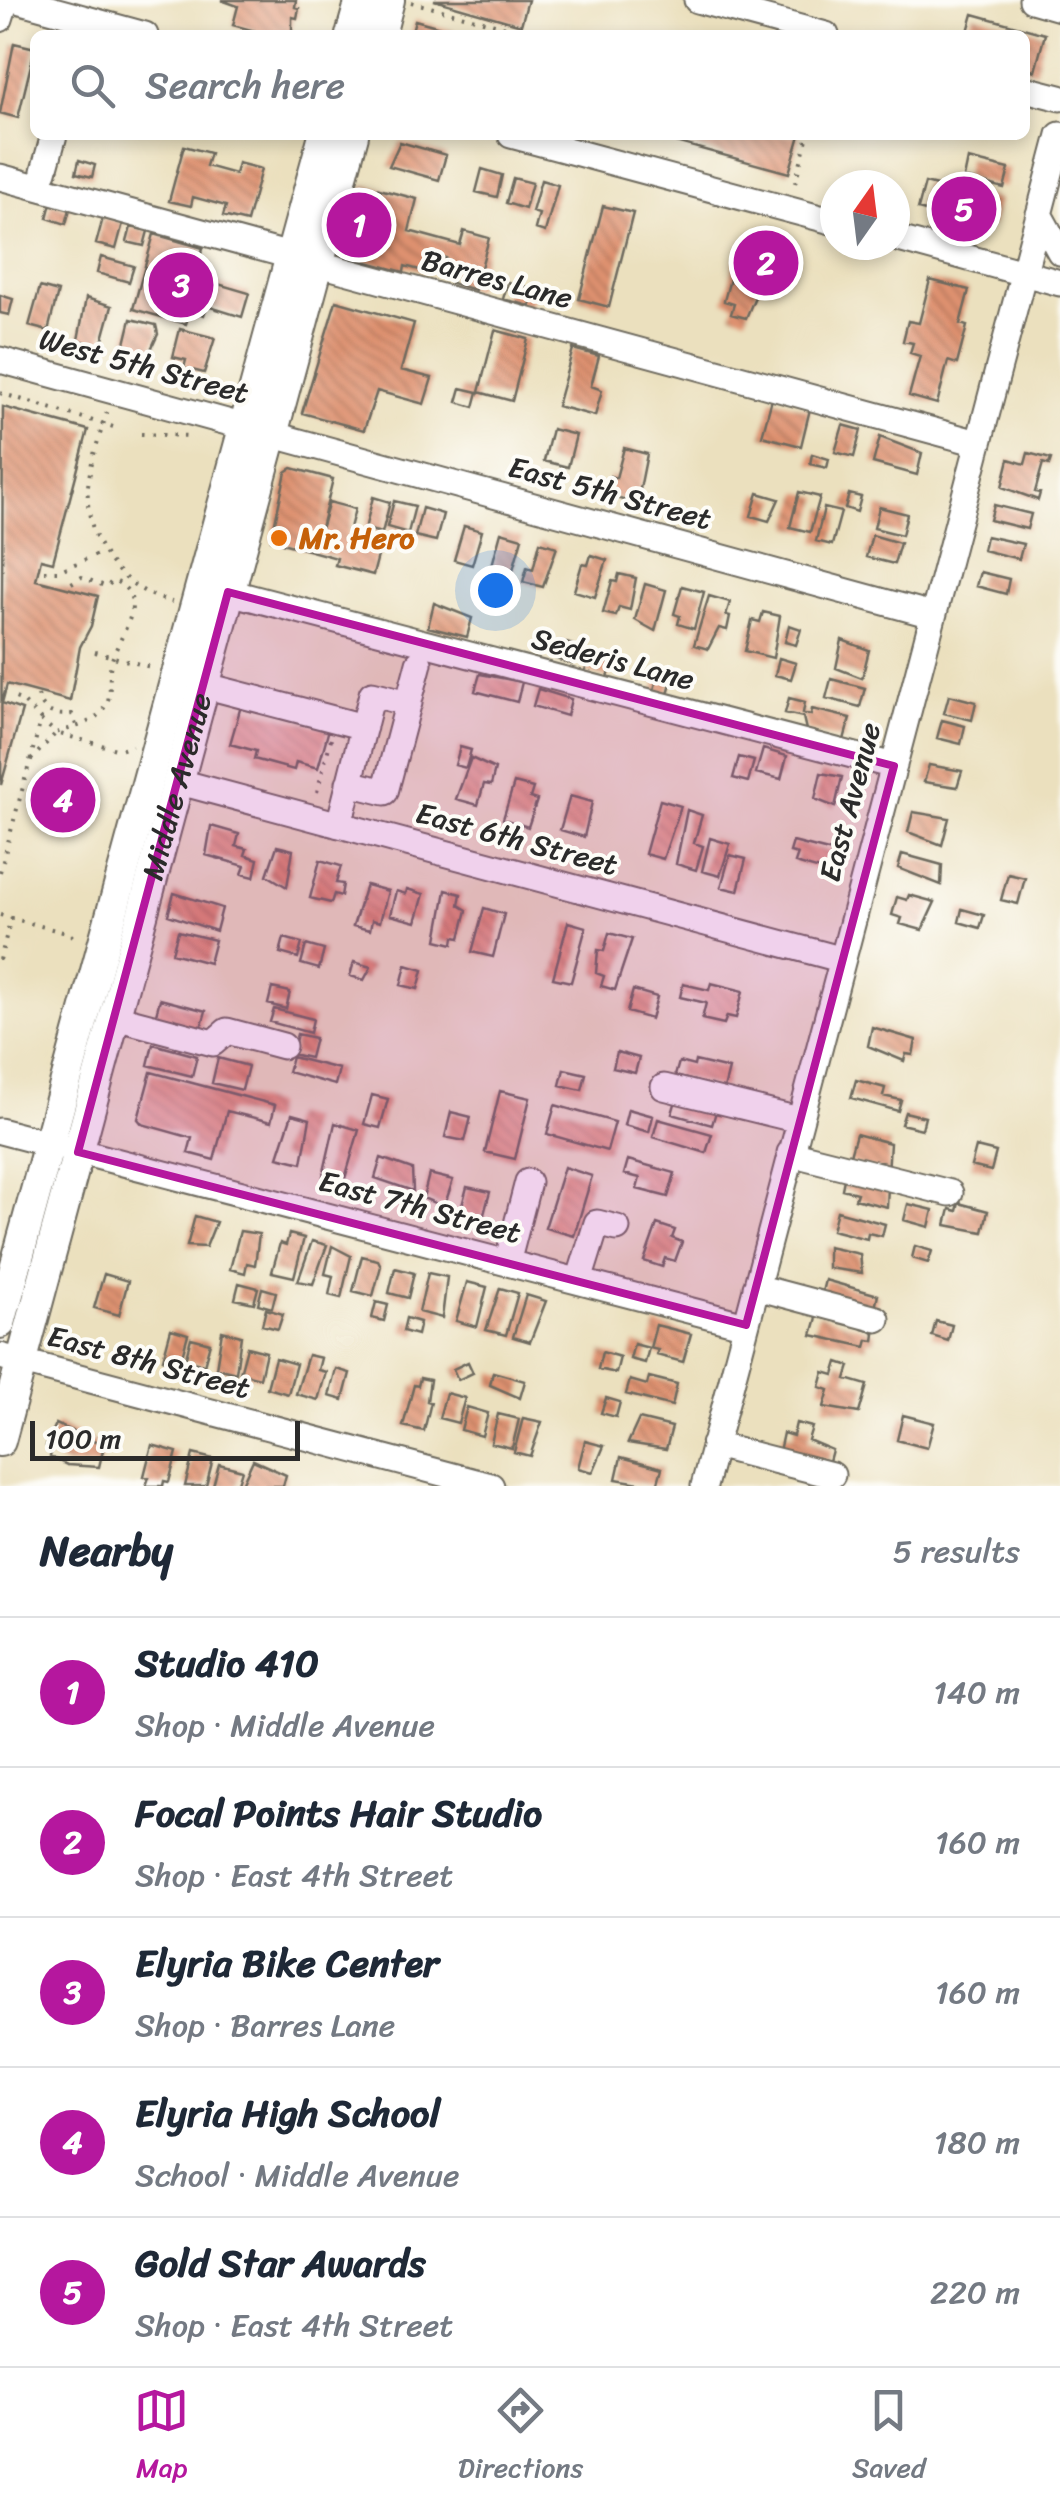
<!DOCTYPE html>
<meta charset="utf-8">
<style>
:root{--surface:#fff;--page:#f2f2f3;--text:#1f2937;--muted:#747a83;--line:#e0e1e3;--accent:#b5179e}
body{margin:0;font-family:Sriracha,sans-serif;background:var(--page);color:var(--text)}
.compass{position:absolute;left:820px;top:170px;width:90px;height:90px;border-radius:50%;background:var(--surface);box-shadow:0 5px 15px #0003;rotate:14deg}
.scale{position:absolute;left:30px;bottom:25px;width:270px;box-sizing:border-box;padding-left:10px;border:5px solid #2b2b2b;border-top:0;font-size:28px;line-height:35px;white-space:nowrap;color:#2b2b2b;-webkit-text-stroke:8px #fdfcf7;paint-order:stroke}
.you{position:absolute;left:495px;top:590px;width:35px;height:35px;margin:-25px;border:8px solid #fff;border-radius:50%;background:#1a73e8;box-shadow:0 0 0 15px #1a73e833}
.badge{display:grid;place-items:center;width:65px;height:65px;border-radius:50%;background:var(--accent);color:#fff;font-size:32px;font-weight:700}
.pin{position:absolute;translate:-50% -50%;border:5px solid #fff;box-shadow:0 2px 10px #0006}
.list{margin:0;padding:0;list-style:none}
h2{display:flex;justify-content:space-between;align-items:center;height:130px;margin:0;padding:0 40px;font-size:42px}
h2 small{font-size:32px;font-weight:400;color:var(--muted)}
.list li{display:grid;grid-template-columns:65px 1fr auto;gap:30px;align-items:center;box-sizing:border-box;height:150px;padding:0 40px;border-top:2px solid var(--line)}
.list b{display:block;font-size:38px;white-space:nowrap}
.list p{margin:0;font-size:32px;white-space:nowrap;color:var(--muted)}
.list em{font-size:32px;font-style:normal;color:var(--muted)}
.icon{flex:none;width:55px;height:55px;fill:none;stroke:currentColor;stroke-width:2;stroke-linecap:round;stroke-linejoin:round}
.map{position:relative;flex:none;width:1060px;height:1486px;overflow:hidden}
.search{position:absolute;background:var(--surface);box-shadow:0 5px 15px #0003;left:30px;right:30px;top:30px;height:110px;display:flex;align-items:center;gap:25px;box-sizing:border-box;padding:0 35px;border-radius:15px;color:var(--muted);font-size:38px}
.sheet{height:880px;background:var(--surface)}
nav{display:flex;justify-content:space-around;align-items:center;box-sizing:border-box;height:140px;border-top:2px solid var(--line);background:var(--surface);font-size:28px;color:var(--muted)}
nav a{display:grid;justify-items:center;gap:5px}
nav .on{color:var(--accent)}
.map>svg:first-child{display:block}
</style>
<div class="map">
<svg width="1060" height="1486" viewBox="0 0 1060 1486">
<defs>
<pattern id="building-back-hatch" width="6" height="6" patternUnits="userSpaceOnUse" patternTransform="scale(2.5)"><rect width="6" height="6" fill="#de9170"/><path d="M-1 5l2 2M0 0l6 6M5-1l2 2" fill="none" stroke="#b4775c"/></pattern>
</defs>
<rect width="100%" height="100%" fill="#fdfcf7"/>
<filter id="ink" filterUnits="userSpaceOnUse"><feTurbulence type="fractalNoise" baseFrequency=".01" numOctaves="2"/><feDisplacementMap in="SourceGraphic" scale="20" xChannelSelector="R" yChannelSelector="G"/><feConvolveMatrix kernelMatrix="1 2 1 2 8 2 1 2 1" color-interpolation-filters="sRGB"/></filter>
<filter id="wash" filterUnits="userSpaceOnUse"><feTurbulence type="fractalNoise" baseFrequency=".0048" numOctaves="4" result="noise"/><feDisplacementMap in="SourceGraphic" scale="40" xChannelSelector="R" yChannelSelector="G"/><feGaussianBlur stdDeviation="2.25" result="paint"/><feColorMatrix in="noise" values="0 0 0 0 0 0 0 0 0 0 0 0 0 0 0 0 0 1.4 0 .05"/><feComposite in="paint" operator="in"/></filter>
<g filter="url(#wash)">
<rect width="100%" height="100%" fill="#ebe0be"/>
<g id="blocks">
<path fill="url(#building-back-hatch)" d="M221 0H296L295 7 299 8 297 18 292 17V35H270L233 25 238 6Z
M434 0H528L521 25Z
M973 14 1045 34 1035 71 1025 68V35H967Z
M415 20 465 34V35H411Z
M14 43 35 48 18 118 0 113Z
M670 135H800L789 173 668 140Z
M400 142 446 155 439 180 389 166Z
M184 146 210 153 206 166 235 174 238 163 261 169 247 222 223 216 226 206 193 197 191 206 169 201Z
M968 159 1009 169 1004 188 964 178Z
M79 160 95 165 92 177 76 173Z
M482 169 502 175 497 197 476 192Z
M513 178 532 183 525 209 506 203Z
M541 180 558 185 545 232 535 229 539 214 532 212Z
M925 183 948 189 941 215 918 209Z
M364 185 417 199 409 231 460 245 464 231 489 238 475 290 451 283 454 271 443 268 446 258 436 255 431 273 405 266 404 272 345 256Z
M964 190 999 200 992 226 963 218 967 201 961 199Z
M51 203 70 209 66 224 47 218Z
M603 206 633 213 609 307 579 299Z
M103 218 123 223 116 249 96 244Z
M131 227 148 231 144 246 127 242Z
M154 234 203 248 194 277 249 293 242 317 207 306 204 315 190 310 186 324 133 309Z
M101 257 134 266 129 282 97 273Z
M736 257 770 261 746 318 731 314 734 304 724 301Z
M930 280 969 290 960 324 967 326 957 364 948 361 937 404 909 396 920 356 910 353 913 343 903 341 908 321 919 323Z
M508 282 535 289 530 306 503 299Z
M40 287 58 292 48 331 29 326Z
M0 295 13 299 9 315 0 313Z
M86 298 112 306 101 346 78 340Z
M336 301 414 323 401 370 432 378 424 404 377 391 364 430 302 413Z
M131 319 156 325 158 334 147 358 123 352Z
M180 329 215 338 204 373 184 368 186 360 173 357Z
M495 330 528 339 512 401 479 392Z
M573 349 599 356 591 386 602 390 595 416 557 406Z
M461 388 478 392 474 407 457 402Z
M772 399 810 409 801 446 762 436Z
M3 407 88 430 53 562 41 559 36 580 98 596 91 626 80 647 70 701 7 684 2 703 22 710 1 785Z
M843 425 861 430 854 457 835 452Z
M552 429 576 435 568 467 544 461Z
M880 437 922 453 917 475 873 463Z
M624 448 647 454 637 504 605 495 610 476 616 478Z
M1028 453 1051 459 1049 465 1043 463 1035 492 1040 493 1038 500 1002 487 1009 459 1025 464Z
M812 454 829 459 827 468 810 464Z
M292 468 333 479 319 536 329 502 355 509 346 543 379 552 373 575 335 565 337 558 271 540 286 472Z
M799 492 820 497 810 532 790 527Z
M758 493 779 499 769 521 751 516Z
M849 494 861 497 857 512 845 508Z
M373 497 390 502 382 533 365 529Z
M394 501 415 506 408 533 387 527Z
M994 505 1031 514 1027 529 990 520Z
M879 507 907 514 902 535 874 528Z
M422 508 443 514 436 541 415 536Z
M824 508 841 512 832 545 816 541Z
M464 526 482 531 472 565 454 560Z
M501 532 522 538 509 584 499 581 501 572 491 569Z
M872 535 900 543 894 564 866 557Z
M986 536 1023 544 1019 559 983 550Z
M540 542 557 547 543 587 523 582 527 567 533 569Z
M591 555 607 560 595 597 574 591 582 564 588 565Z
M980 572 1009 579 1006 594 976 586Z
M619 574 636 578 630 610 619 607 616 616 603 613 612 581 617 582Z
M645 584 666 590 655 631 635 620Z
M682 586 704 592 694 629 678 624 680 616 674 614Z
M709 596 730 602 726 615 730 616 727 630 719 628 708 649 694 645Z
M434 603 472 618 467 637 428 627Z
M763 612 780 616 773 658 745 651 752 620 760 622Z
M789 625 801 629 796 645 785 642Z
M842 640 869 650 862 678 836 668Z
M560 641 576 646 572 664 555 659Z
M589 657 612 663 608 678 585 672Z
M779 658 796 663 791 679 775 675Z
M480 674 522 682 517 702 475 691Z
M658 675 672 679 668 694 654 690Z
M831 679 865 688 860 707 826 698Z
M538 689 571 699 567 716 533 706Z
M949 695 976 702 972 720 944 713Z
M789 698 805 702 803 713 811 715 812 709 850 718 844 740 806 730 803 717 785 713Z
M241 706 329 729 318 768 296 762 294 770 254 759 256 751 230 744Z
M942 720 965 726 961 744 937 738Z
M460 747 471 750 466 768 455 765Z
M763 749 787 756 781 779 756 773Z
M739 757 754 761 748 782 733 778Z
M471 758 495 769 491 785 484 784 478 805 456 799Z
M929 765 962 771 957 787 924 782Z
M821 773 842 777 835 807 815 799Z
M514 783 533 788 530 798 537 800 528 827 503 819Z
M570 796 592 802 584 837 560 830Z
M660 800 681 806 663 859 645 854Z
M687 810 702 815 694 843 703 846 696 870 676 864Z
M913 812 949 818 942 845 908 832Z
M211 826 239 834 236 846 247 849 245 855 258 859 254 877 242 874 245 866 206 855Z
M710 838 730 844 720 876 702 871Z
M793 842 832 852 827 872 795 863 798 854 790 852Z
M277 846 293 850 287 887 267 875Z
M902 854 942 865 941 885 898 868Z
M730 855 746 859 738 891 721 887Z
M320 860 341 866 336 883 343 884 341 896 334 894 331 903 310 898Z
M1008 874 1025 878 1018 904 1001 900Z
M366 885 388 891 380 922 372 920 370 930 353 926Z
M407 889 424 894 416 922 390 915 396 891 406 894Z
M446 890 461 894 459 905 467 910 460 938 454 937 453 944 437 940Z
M174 893 222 908 216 931 168 915Z
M909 895 935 902 922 930 900 924 902 918 892 915 897 897 907 900Z
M484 908 504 914 493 957 472 952Z
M962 909 984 915 980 928 959 922Z
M568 922 586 927 571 982 553 978Z
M178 931 215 940 209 963 172 953Z
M609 933 632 939 615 990 601 986 604 976 596 973 598 950 604 951Z
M284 938 302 943 298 958 280 953Z
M306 945 324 950 319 969 301 964Z
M354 962 371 967 364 980 350 976Z
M406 965 423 970 418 989 401 985Z
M711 983 743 991 736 1018 727 1016 724 1024 702 1019 706 1003 680 997 683 984 709 990Z
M272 988 290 992 286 1009 268 1004Z
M633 990 657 997 651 1019 627 1012Z
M160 999 206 1011 199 1035 154 1022Z
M274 1009 313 1019 310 1033 270 1022Z
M872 1027 916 1040 913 1055 906 1054 904 1061 868 1046Z
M297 1034 315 1038 310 1058 292 1054Z
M153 1044 197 1056 192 1076 148 1065Z
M617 1052 639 1058 635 1073 613 1068Z
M292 1057 339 1069 335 1085 288 1072Z
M218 1058 248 1066 242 1090 212 1083Z
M695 1061 729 1069 724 1089 675 1076 679 1062 694 1066Z
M564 1069 586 1074 582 1090 560 1085Z
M151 1072 275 1105 271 1122 227 1111 214 1160 188 1153 192 1138 142 1124 138 1119Z
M856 1080 885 1088 883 1096 901 1100 898 1111 851 1098Z
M500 1091 530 1098 515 1159 485 1152Z
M372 1095 388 1099 380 1128 364 1124Z
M677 1097 717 1108 712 1125 672 1114Z
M555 1105 615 1122 607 1151 547 1134Z
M628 1109 653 1116 649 1132 624 1125Z
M451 1112 471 1117 465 1141 445 1137Z
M905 1112 925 1117 922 1129 901 1124Z
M292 1114 310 1119 302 1163 278 1157Z
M658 1119 712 1134 706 1153 653 1137Z
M335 1123 359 1130 344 1182 323 1176Z
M856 1134 890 1143 888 1173 848 1162Z
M976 1147 996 1152 991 1171 971 1166Z
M381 1158 412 1169 413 1191 375 1178Z
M628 1160 675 1173 668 1197 637 1189 640 1178 624 1174Z
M564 1167 592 1176 574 1236 545 1228Z
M429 1174 453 1180 444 1207 423 1198Z
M845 1174 888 1185 887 1207 855 1199 857 1193 842 1189Z
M467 1187 490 1192 483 1218 460 1213Z
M959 1203 988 1211 983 1232 946 1225 950 1209 957 1211Z
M908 1204 933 1210 929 1227 904 1220Z
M837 1211 885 1224 882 1236 868 1233 867 1239 832 1230Z
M195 1216 216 1222 206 1247 187 1246Z
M657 1224 675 1230 672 1238 682 1242 675 1261 665 1258 662 1267 644 1261Z
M240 1231 259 1234 255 1265 247 1263 245 1273 230 1269Z
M289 1234 304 1238 294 1277 272 1272 280 1243 286 1245Z
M312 1241 327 1245 313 1284 298 1281Z
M332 1246 351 1256 341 1298 329 1295 333 1276 325 1274Z
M915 1246 932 1251 928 1263 912 1258Z
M828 1247 860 1254 862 1273 828 1268Z
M362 1256 378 1260 381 1266 373 1296 353 1291Z
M395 1268 414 1273 408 1298 389 1293Z
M428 1273 447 1277 442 1318 419 1312Z
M104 1274 128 1281 119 1315 94 1308Z
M825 1280 878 1295 875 1308 820 1300Z
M467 1282 487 1287 477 1327 456 1321Z
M239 1283 258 1288 254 1303 235 1299Z
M262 1288 276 1292 272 1308 258 1304Z
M500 1288 518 1293 506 1335 486 1330Z
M526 1295 546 1301 530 1342 513 1337Z
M376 1302 388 1305 384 1321 372 1318Z
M266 1309 283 1314 278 1329 262 1325Z
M818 1314 870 1331 875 1334 874 1341 868 1340 866 1347 812 1335Z
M406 1318 420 1322 417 1335 403 1331Z
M936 1321 952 1325 948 1341 932 1336Z
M656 1325 691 1334 683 1362 656 1355 658 1350 650 1348Z
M171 1329 188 1334 180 1363 163 1359Z
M222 1331 241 1336 236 1373 216 1368Z
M191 1338 210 1343 204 1365 185 1360Z
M634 1344 649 1348 645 1363 630 1359Z
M247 1347 266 1352 260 1378 240 1373Z
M602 1352 620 1357 616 1373 598 1369Z
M308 1355 321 1358 318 1370 326 1372 318 1400 296 1394Z
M275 1358 296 1364 288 1394 267 1388Z
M468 1362 473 1373 458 1380 453 1369Z
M838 1362 850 1366 846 1379 867 1385 859 1413 824 1407 829 1390 820 1387 824 1372 834 1375Z
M336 1369 350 1373 343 1400 329 1396Z
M493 1372 525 1381 520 1398 490 1385Z
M649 1377 677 1384 672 1406 626 1394 630 1380 647 1385Z
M420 1378 430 1380 427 1401 431 1402 424 1431 403 1426 414 1385 418 1386Z
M446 1393 465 1398 458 1423 439 1418Z
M606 1398 620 1402 616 1417 601 1413Z
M467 1407 488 1413 482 1436 461 1430Z
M498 1414 519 1419 512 1448 491 1443Z
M903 1415 934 1423 927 1448 897 1440Z
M523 1418 542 1422 530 1456 514 1452Z
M639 1419 672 1427 666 1449 628 1443Z
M796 1423 812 1427 808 1440 832 1450 829 1461 818 1458 816 1465 778 1456 783 1433 793 1436Z
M56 1424 104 1446 99 1467 67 1465 50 1457 52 1448 46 1446Z
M585 1441 604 1446 593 1472 578 1468Z
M152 1445 177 1452 169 1482 164 1481 163 1486H146L149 1477 144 1476Z
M193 1454 213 1459 206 1486H185Z
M621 1457 662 1468 657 1486 616 1479Z
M253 1460 286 1475 283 1486H241Z
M219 1464 242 1470 237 1486H213Z"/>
</g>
</g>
<g filter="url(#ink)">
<use href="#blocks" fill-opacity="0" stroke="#6e6a5e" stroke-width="2.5"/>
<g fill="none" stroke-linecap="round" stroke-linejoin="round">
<g stroke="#6e6a5e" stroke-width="29">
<path id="minor" d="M17 0 145 35
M697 0 826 35
M1032 0 1060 8
M0 19 6 0
M1025 89 1060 98
M511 135 835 222
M44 171 54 135
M0 177 978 443
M1039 214 1060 252
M895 238 1060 283
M0 360 932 615
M210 587 894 766
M203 685 364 727
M176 781 840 959
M349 783 385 792 419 663
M339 825 372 694 409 703
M115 1017 213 1043 227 1031 283 1046
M664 1087 799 1120
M0 1131 746 1325
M790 1153 950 1193
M507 1263 528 1182
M579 1281 597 1223 617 1228
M756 1287 877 1319
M0 1356 491 1486
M714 1445 832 1475
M704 1486 1060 135"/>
</g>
<g stroke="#6e6a5e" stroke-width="34">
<g id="major">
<path d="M351 35 361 0"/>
<path d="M380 35 389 0"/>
<path d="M0 1323 324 135"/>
<path id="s1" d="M0 1441 353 135"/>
</g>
</g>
<path stroke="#6e6a5e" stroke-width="4" stroke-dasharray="2.5 8" stroke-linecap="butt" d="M411 2 521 31
M795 183 808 135
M0 393 120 429
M107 412C100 436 90 461 88 487 84 540 120 590 172 602
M141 434 189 436
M44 571H58L103 552
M95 652 154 668
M38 695C42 712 56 717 72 714L76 725
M41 720 56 733C70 728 89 725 99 714 113 700 109 688 110 670 111 642 157 600 113 580L107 587 82 577 68 585
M31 760 56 733 120 750 132 746
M317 792 331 739
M0 872 41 720 23 701 10 696
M0 915 70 934 78 942
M0 960 11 918"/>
<use href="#minor" stroke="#fff" stroke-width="25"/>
<use href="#major" stroke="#fff" stroke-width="30"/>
</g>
</g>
<path fill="#b5179e" fill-opacity="0.2" stroke="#b5179e" stroke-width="8" stroke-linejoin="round" d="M228 592 894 766 746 1325 78 1152Z"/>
<circle fill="#e8710a" stroke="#fdfcf7" stroke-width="4" cx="279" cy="538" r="10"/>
<g text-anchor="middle" stroke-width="8" stroke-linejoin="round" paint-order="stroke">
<g font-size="30" fill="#2b2b2b" stroke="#fdfcf7">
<text transform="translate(497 279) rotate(15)" y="10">Barres Lane</text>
<text transform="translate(144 366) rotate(15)" y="10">West 5th Street</text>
<text transform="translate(610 493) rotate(15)" y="10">East 5th Street</text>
<text transform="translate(613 659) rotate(15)" y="10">Sederis Lane</text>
<text dy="10" stroke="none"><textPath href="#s1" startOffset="678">Middle Avenue</textPath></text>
<text transform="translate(850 802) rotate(-75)" y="10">East Avenue</text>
<text transform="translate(517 839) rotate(15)" y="10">East 6th Street</text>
<text transform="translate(420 1207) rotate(15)" y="10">East 7th Street</text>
<text transform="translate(149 1362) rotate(15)" y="10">East 8th Street</text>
</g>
<g font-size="30" font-weight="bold" fill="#c56008" stroke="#fdfcf7" text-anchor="start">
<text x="299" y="548">Mr. Hero</text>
</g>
</g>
</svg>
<svg class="compass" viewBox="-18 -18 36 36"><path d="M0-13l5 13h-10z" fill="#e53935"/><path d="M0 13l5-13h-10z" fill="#747a83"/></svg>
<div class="scale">100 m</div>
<div class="you"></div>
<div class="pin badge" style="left:359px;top:225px">1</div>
<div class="pin badge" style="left:766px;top:263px">2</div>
<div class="pin badge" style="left:181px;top:285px">3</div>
<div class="pin badge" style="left:63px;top:800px">4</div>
<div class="pin badge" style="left:964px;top:209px">5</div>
<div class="search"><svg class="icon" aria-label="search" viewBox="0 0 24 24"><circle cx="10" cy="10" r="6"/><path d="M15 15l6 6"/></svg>Search here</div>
</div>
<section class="sheet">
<h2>Nearby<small>5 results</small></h2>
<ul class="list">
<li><span class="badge">1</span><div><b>Studio 410</b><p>Shop · Middle Avenue</p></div><em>140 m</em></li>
<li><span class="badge">2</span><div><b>Focal Points Hair Studio</b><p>Shop · East 4th Street</p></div><em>160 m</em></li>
<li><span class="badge">3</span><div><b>Elyria Bike Center</b><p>Shop · Barres Lane</p></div><em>160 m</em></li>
<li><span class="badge">4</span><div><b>Elyria High School</b><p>School · Middle Avenue</p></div><em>180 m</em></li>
<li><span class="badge">5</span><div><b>Gold Star Awards</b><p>Shop · East 4th Street</p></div><em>220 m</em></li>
</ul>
</section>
<nav>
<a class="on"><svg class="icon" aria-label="map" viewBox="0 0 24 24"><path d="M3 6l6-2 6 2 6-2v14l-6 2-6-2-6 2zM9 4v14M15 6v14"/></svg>Map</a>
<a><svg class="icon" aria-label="directions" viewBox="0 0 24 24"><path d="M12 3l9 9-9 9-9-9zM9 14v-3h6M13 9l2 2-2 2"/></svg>Directions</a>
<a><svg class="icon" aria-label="saved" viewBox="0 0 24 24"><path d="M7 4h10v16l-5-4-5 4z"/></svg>Saved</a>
</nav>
